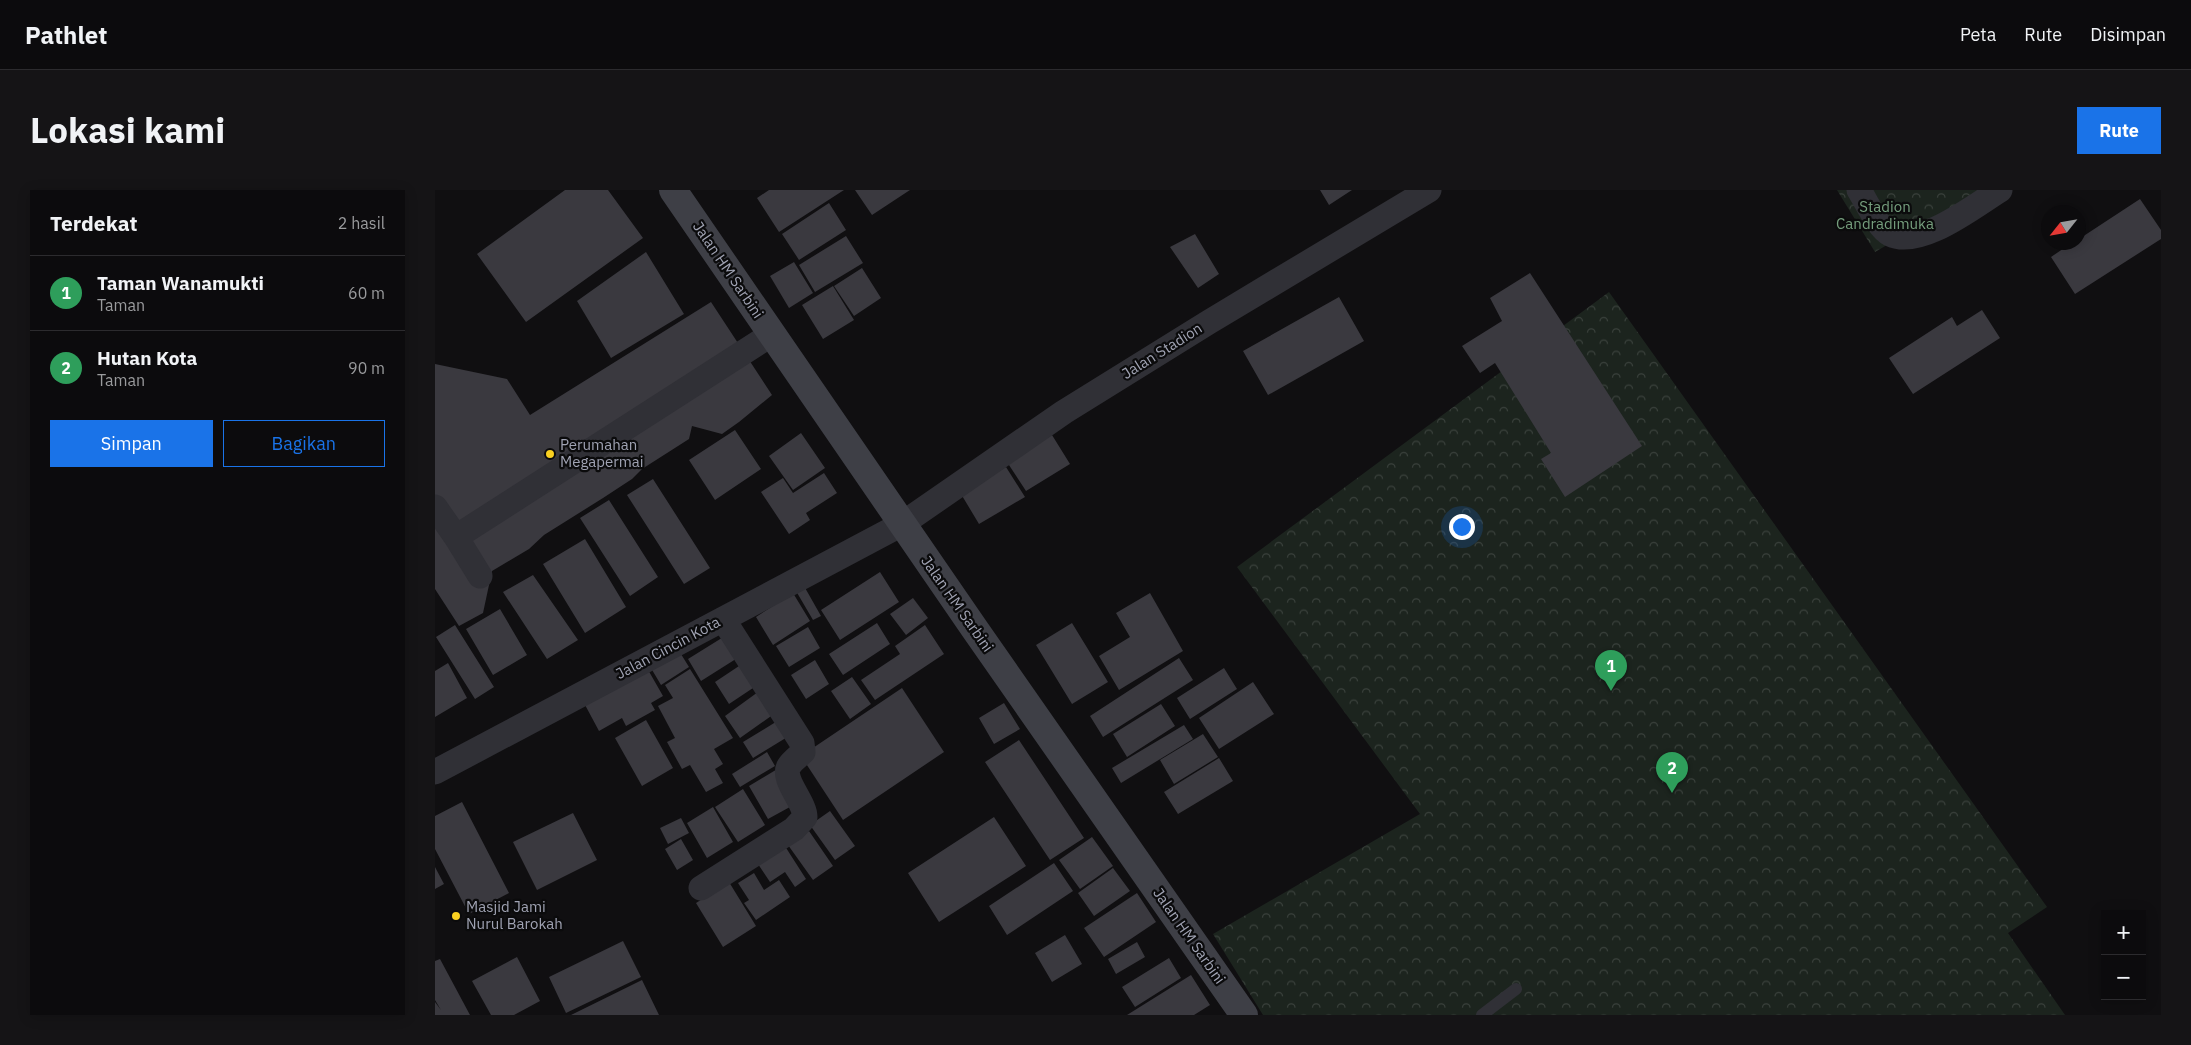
<!DOCTYPE html>
<html lang="id">
<meta charset="utf-8">
<style>
:root{--surface:#0c0b0d;--page:#151416;--text:#f1f3f6;--muted:#9a9b9d;--line:#2c2b2e;--accent:#1a73e8}
body{margin:0;font-family:"IBM Plex Sans",sans-serif;background:var(--page);color:var(--text)}
.controls{position:absolute;right:15px;bottom:15px;display:grid;overflow:hidden;border-radius:0px;box-shadow:0 2px 12px #0003}
.controls button{width:45px;height:45px;display:grid;place-items:center;padding:0;border:0;border-bottom:1px solid var(--line);background:var(--surface);color:var(--text);font:25px sans-serif}
.compass{position:absolute;left:1606px;top:15px;width:45px;height:45px;border-radius:50%;background:var(--surface);box-shadow:0 2px 12px #0003;rotate:239deg}
.you{position:absolute;left:1026px;top:336px;width:18px;height:18px;margin:-12px;border:4px solid #fff;border-radius:50%;background:#1a73e8;box-shadow:0 0 0 8px #1a73e833}
.badge{display:grid;place-items:center;width:32px;height:32px;border-radius:50%;background:var(--accent);color:#fff;font-size:16px;font-weight:700}
.pin{position:absolute;translate:-50% -41px;filter:drop-shadow(0 1px 2px #0008)}
.pin::after{content:'';position:absolute;top:26px;width:18px;height:15px;background:inherit;clip-path:polygon(0 0,100% 0,50% 100%)}
.list{margin:0;padding:0;list-style:none}
h2{display:flex;justify-content:space-between;align-items:center;height:65px;margin:0;padding:0 20px;font-size:21px}
h2 small{font-size:16px;font-weight:400;color:var(--muted)}
.list li{display:grid;grid-template-columns:32px 1fr auto;gap:15px;align-items:center;box-sizing:border-box;height:75px;padding:0 20px;border-top:1px solid var(--line)}
.list b{display:block;font-size:19px;white-space:nowrap}
.list p{margin:0;font-size:16px;white-space:nowrap;color:var(--muted)}
.list em{font-size:16px;font-style:normal;color:var(--muted)}
.actions{display:flex;gap:10px;padding:15px 20px}
.actions a{flex:1;padding:11px 0;border:1px solid var(--accent);border-radius:0px;text-align:center;font-size:18px;color:var(--accent)}
.actions .main{background:var(--accent);color:#fff}
.map{position:relative;flex:none;width:1726px;height:825px;overflow:hidden;border-radius:0px}
header{display:flex;align-items:center;gap:30px;box-sizing:border-box;height:70px;padding:0 25px;background:var(--surface);border-bottom:1px solid var(--line)}
header strong{font-size:24px}
nav{display:flex;gap:28px;margin-inline-start:auto;font-size:18px}
.intro{display:flex;align-items:center;justify-content:space-between;box-sizing:border-box;height:120px;padding:0 30px}
h1{margin:0;font-size:35px}
.button{padding:12px 22px;border-radius:0px;background:var(--accent);color:#fff;font-size:18px;font-weight:700}
main{display:flex;gap:30px;padding:0 30px}
aside{flex:1;background:var(--surface);border-radius:0px;box-shadow:0 2px 12px #0003}
.map>svg:first-child{display:block}
</style>
<header>
<strong>Pathlet</strong>
<nav><a>Peta</a><a>Rute</a><a>Disimpan</a></nav>
</header>
<div class="intro"><h1>Lokasi kami</h1><a class="button">Rute</a></div>
<main>
<aside>
<h2>Terdekat<small>2 hasil</small></h2>
<ul class="list">
<li><span class="badge" style="background:#2e9e5b">1</span><div><b>Taman Wanamukti</b><p>Taman</p></div><em>60 m</em></li>
<li><span class="badge" style="background:#2e9e5b">2</span><div><b>Hutan Kota</b><p>Taman</p></div><em>90 m</em></li>
</ul>
<div class="actions"><a class="main">Simpan</a><a>Bagikan</a></div>
</aside>
<div class="map">
<svg width="1726" height="825" viewBox="0 0 1726 825">
<defs>
<pattern id="park-crowns" width="20" height="18" patternUnits="userSpaceOnUse" patternTransform="scale(1.25)"><rect width="20" height="18" fill="#1c241e"/><path d="M2 6a3 3 0 1 1 6 0M12 15a3 3 0 1 1 6 0" fill="none" stroke="#3a413c"/></pattern>
</defs>
<rect width="100%" height="100%" fill="#100f11"/>
<path fill="url(#park-crowns)" d="M1402 0H1546L1440 62Z
M1174 102 1612 717 1573 743 1630 825H828L778 744 985 624 802 377Z"/>
<path fill="#3a393f" d="M130 0H173L208 48 91 132 42 64Z
M334 0H409L344 42 322 8Z
M420 0H475L437 25Z
M885 0H917L894 15Z
M1705 9 1726 40V49L1640 104 1616 67 1638 52H1644V49Z
M394 13 411 40 364 70 347 44Z
M760 44 784 84 763 98 735 57Z
M411 46 428 73 380 102 364 75Z
M211 62 249 124 176 168 142 111Z
M359 72 378 103 354 118 335 86Z
M427 78 446 108 419 126 399 96Z
M1095 83 1207 256 1130 307 1106 269 1116 263 1060 173 1045 183 1027 156 1067 131 1055 108Z
M398 96 419 130 388 149 367 115Z
M904 107 929 151 833 205 808 161Z
M276 112 337 205 304 232 287 244 257 236 254 249 207 279 197 289 168 308 109 345 94 359 57 381 48 423 24 436 0 399V174L72 189 95 225Z
M1547 120 1565 148 1478 204 1454 168 1517 127 1522 136Z
M300 240 326 279 280 310 254 270Z
M366 243 390 278 358 300 334 266Z
M617 245 635 274 591 301 572 272Z
M571 277 590 307 544 334 526 304Z
M389 283 402 303 371 323 375 330 354 344 326 302 348 288 358 303Z
M218 289 275 378 249 394 192 305Z
M174 310 223 387 195 406 145 328Z
M150 349 191 417 150 443 108 374Z
M445 382 464 412 405 450 386 420Z
M98 385 143 450 112 469 68 402Z
M369 396 386 426 378 430 361 401Z
M358 403 375 431 338 455 321 427Z
M715 403 748 461 684 500 664 466 695 447 681 423Z
M478 408 493 428 471 445 455 424Z
M65 419 92 465 58 485 31 439Z
M442 433 455 454 408 485 394 464Z
M637 433 673 492 637 514 601 455Z
M20 435 59 497 40 509 1 447Z
M490 435 509 464 440 510 426 490 465 464 460 456Z
M373 437 385 458 354 477 341 456Z
M290 446 304 467 266 491 253 469Z
M241 456 254 477 226 495 213 473Z
M744 468 758 490 668 547 655 526Z
M380 470 394 494 371 509 356 485Z
M13 473 32 508 0 527V481Z
M307 474 321 496 294 514 280 492Z
M212 478 228 506 216 513 220 520 191 536 187 528 164 541 149 513Z
M789 478 802 499 755 529 742 508Z
M255 479 298 548 279 559 288 574 280 579 288 593 271 602 255 575 247 579 232 552 240 548 223 516 238 508 230 495Z
M417 487 436 514 415 529 396 501Z
M818 492 839 524 784 559 764 528Z
M467 498 509 562 408 630 366 566Z
M323 502 339 524 305 548 290 526Z
M569 513 585 539 559 554 544 528Z
M726 514 740 536 692 567 678 544Z
M211 530 238 578 207 596 180 548Z
M344 530 354 546 318 568 308 552Z
M749 535 758 549 686 593 677 578Z
M768 544 783 567 739 594 725 570Z
M584 550 649 648 615 670 550 572Z
M332 562 340 576 305 597 297 584Z
M784 568 798 591 743 624 729 602Z
M344 578 364 612 333 629 314 596Z
M308 599 330 635 303 652 280 617Z
M27 612 74 703 34 724 0 659V626Z
M278 617 298 652 272 668 252 633Z
M395 621 420 656 400 670 375 635Z
M138 623 162 670 102 700 78 652Z
M559 627 591 676 504 732 473 683Z
M246 628 254 643 233 654 225 638Z
M374 641 398 676 378 690 353 655Z
M657 647 678 676 645 699 624 670Z
M246 649 258 670 242 680 230 659Z
M346 650 371 689 360 697 350 682 335 692 319 668Z
M619 673 638 701 572 745 554 716Z
M0 677 9 694 0 699Z
M678 678 695 701 659 726 643 703Z
M319 683 329 700 344 690 355 707 321 730 309 713 314 710 303 693Z
M294 692 321 736 288 757 261 713Z
M702 703 721 732 669 767 649 738Z
M630 745 647 774 617 792 600 763Z
M188 751 206 787 131 823 114 787Z
M702 752 710 767 681 784 673 769Z
M82 767 105 811 79 825H56L37 791Z
M734 768 746 788 700 817 687 797Z
M5 769 35 825H0V812L6 820 0 810V771Z
M756 785 775 815 759 825H692Z
M207 790 224 825H136Z"/>
<g fill="none" stroke-linecap="round" stroke-linejoin="round">
<path stroke="#303036" stroke-width="12" d="M1047 825 1081 799"/>
<path stroke="#303036" stroke-width="25" d="M1424 0C1431 11 1444 39 1455 44 1485 59 1539 16 1565 0
M0 317 21 347 45 386
M21 347 337 144
M0 582 467 334 629 222 774 132 994 0
M266 698 359 639 370 627C370 612 346 589 354 576 357 571 364 566 368 562L367 553 288 429"/>
<path stroke="#3e3f46" stroke-width="28" d="M238 0 539 438 809 825"/>
</g>
<g fill="#f9d020" stroke="#0b0b0c" stroke-width="2">
<circle cx="115" cy="264" r="5"/>
<circle cx="21" cy="726" r="5"/>
</g>
<g text-anchor="middle" stroke-width="4.5" stroke-linejoin="round" paint-order="stroke">
<g font-size="15" fill="#769f7e" stroke="#0b0b0c">
<text x="1450" y="22">Stadion<tspan x="1450" dy="17">Candradimuka</tspan></text>
</g>
<g font-size="15" fill="#a0a3b3" stroke="#0b0b0c">
<text transform="translate(293 80) rotate(56)" y="5">Jalan HM Sarbini</text>
<text transform="translate(727 161) rotate(-32)" y="5">Jalan Stadion</text>
<text transform="translate(522 414) rotate(55)" y="5">Jalan HM Sarbini</text>
<text transform="translate(233 458) rotate(-28)" y="5">Jalan Cincin Kota</text>
<text transform="translate(754 746) rotate(55)" y="5">Jalan HM Sarbini</text>
</g>
<g font-size="15" fill="#a0a3b3" stroke="#0b0b0c" text-anchor="start">
<text x="125" y="260">Perumahan<tspan x="125" dy="17">Megapermai</tspan></text>
<text x="31" y="722">Masjid Jami<tspan x="31" dy="17">Nurul Barokah</tspan></text>
</g>
</g>
</svg>
<div class="controls">
<button>+</button>
<button>−</button>
</div>
<svg class="compass" viewBox="-18 -18 36 36"><path d="M0-13l5 13h-10z" fill="#e53935"/><path d="M0 13l5-13h-10z" fill="#9a9b9d"/></svg>
<div class="you"></div>
<div class="pin badge" style="left:1176px;top:501px;background:#2e9e5b">1</div>
<div class="pin badge" style="left:1237px;top:603px;background:#2e9e5b">2</div>
</div>
</main>
